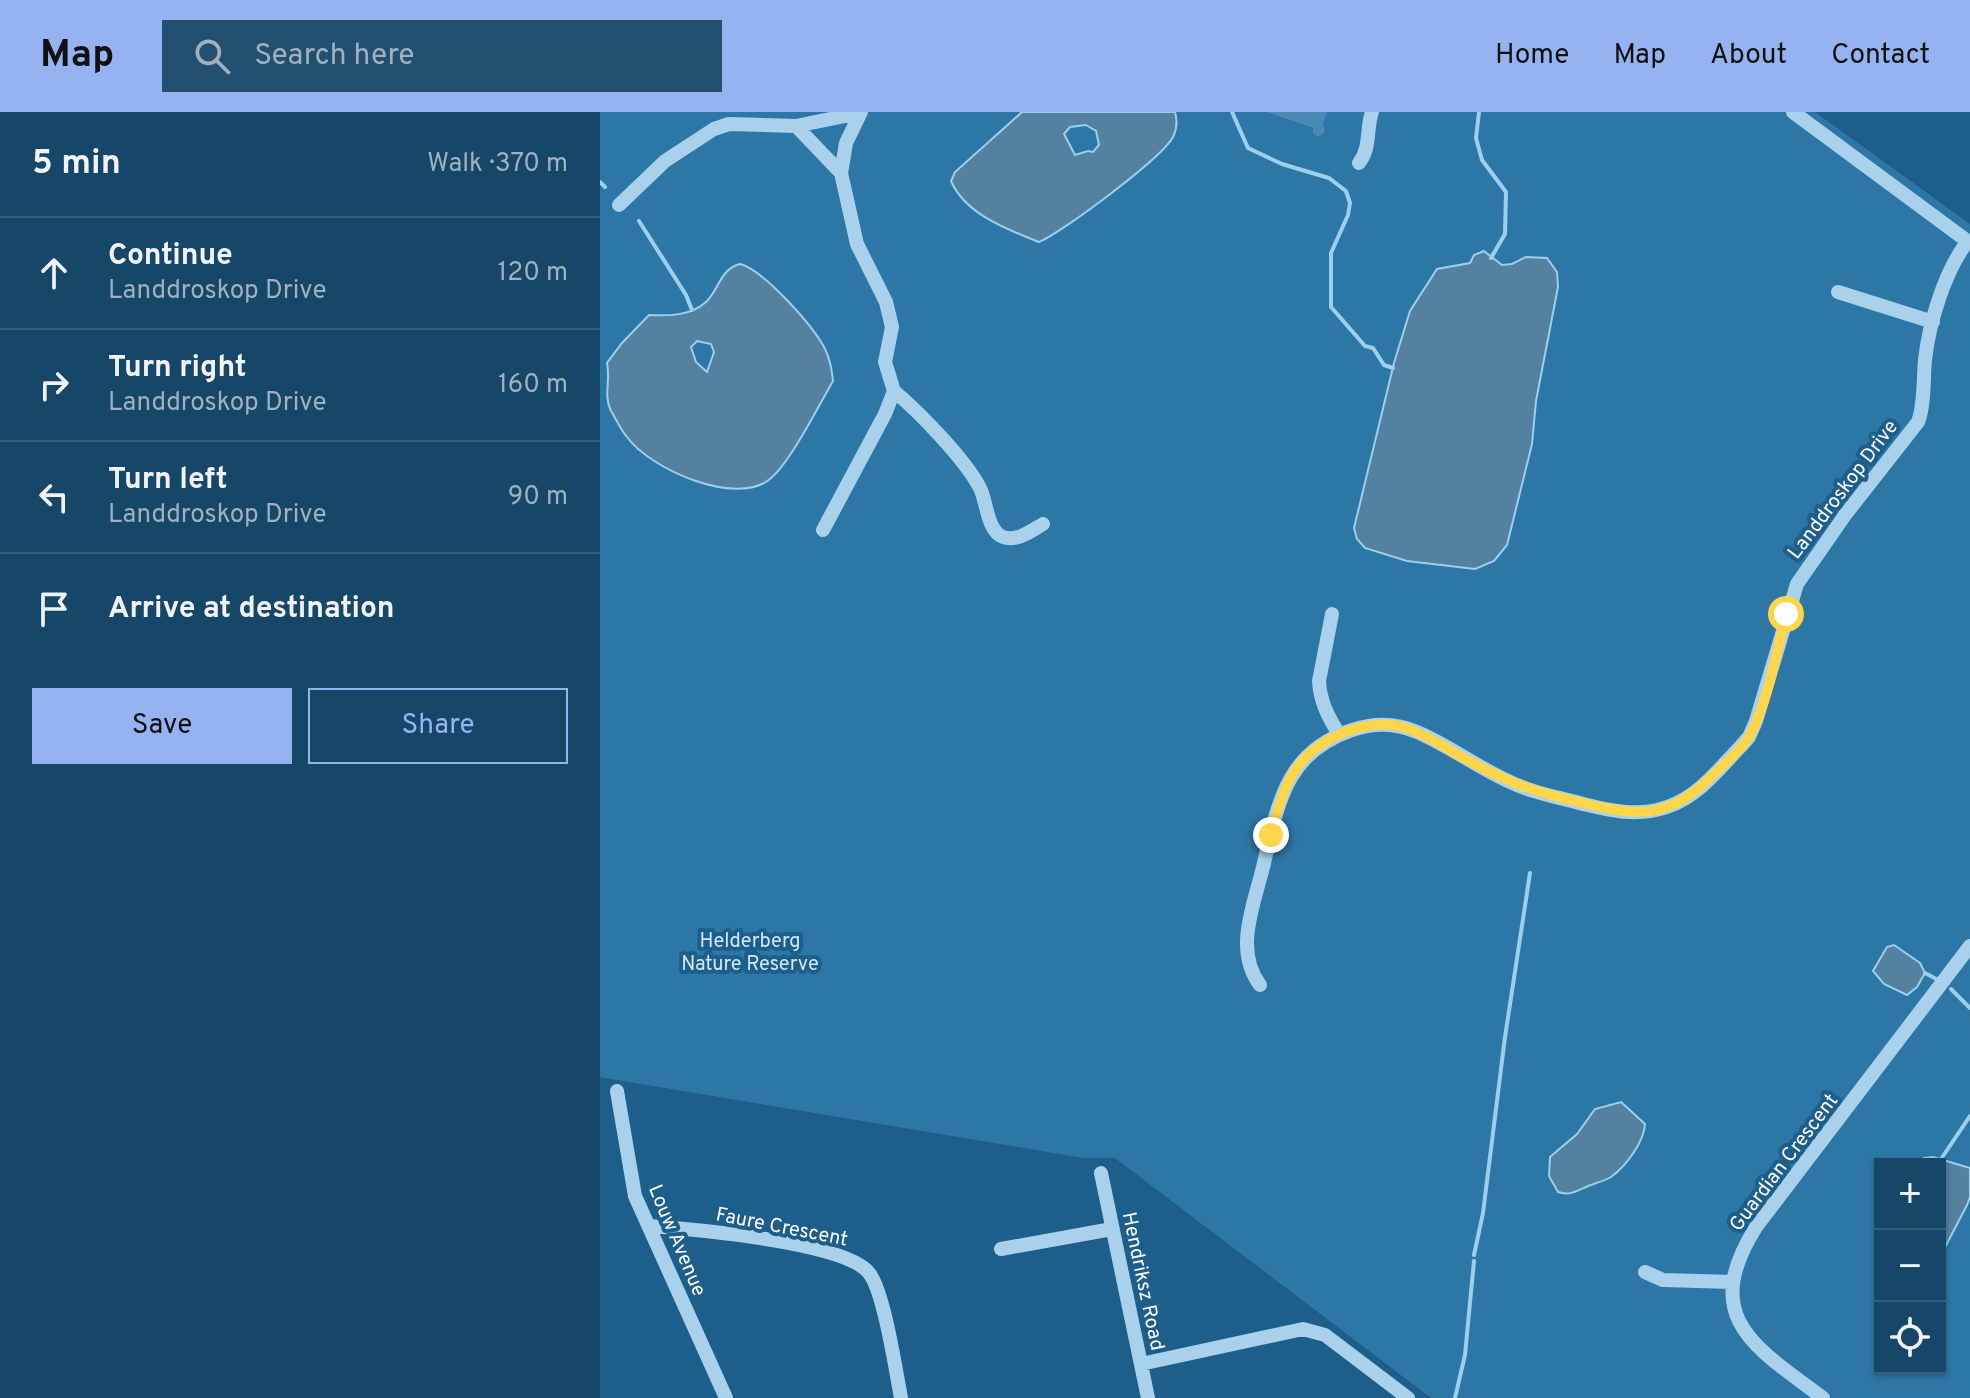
<!DOCTYPE html>
<meta charset="utf-8">
<style>
:root{--surface:#164668;--page:#235071;--text:#f1f3f6;--muted:#9eb1c0;--line:#355e7c;--accent:#95b2f1}
body{margin:0;font-family:Overpass,sans-serif;background:var(--page);color:var(--text)}
.controls{position:absolute;right:24px;bottom:24px;display:grid;overflow:hidden;border-radius:0px;box-shadow:0 2px 6px #0004}
.controls button{width:72px;height:72px;display:grid;place-items:center;padding:0;border:0;border-bottom:2px solid var(--line);background:var(--surface);color:var(--text);font:40px sans-serif}
.stop{position:absolute;width:24px;height:24px;margin:-18px;border:6px solid #ffd54a;border-radius:50%;background:#fff}
.stop.end{background:#ffd54a;border-color:#fff;box-shadow:0 2px 8px #0008}
.list{margin:0;padding:0;list-style:none}
h2{display:flex;justify-content:space-between;align-items:center;height:104px;margin:0;padding:0 32px;font-size:34px}
h2 small{font-size:26px;font-weight:400;color:var(--muted)}
.list li{display:grid;grid-template-columns:52px 1fr auto;gap:24px;align-items:center;box-sizing:border-box;height:112px;padding:0 32px;border-top:2px solid var(--line)}
.list b{display:block;font-size:30px;white-space:nowrap}
.list p{margin:0;font-size:26px;white-space:nowrap;color:var(--muted)}
.list em{font-size:26px;font-style:normal;color:var(--muted)}
.actions{display:flex;gap:16px;padding:24px 32px}
.actions a{flex:1;padding:18px 0;border:2px solid var(--accent);border-radius:0px;text-align:center;font-size:28px;color:var(--accent)}
.actions .main{background:var(--accent);color:#111}
.icon{flex:none;width:44px;height:44px;fill:none;stroke:currentColor;stroke-width:2;stroke-linecap:round;stroke-linejoin:round}
.map{position:relative;flex:none;width:1370px;height:1286px;overflow:hidden}
header{display:flex;align-items:center;gap:48px;box-sizing:border-box;height:112px;padding:0 40px;background:var(--accent);color:#111}
header strong{font-size:38px}
nav{display:flex;gap:44px;margin-inline-start:auto;font-size:28px}
.search{width:560px;height:72px;background:var(--page);display:flex;align-items:center;gap:20px;box-sizing:border-box;padding:0 28px;border-radius:0px;color:var(--muted);font-size:30px}
main{display:flex}
aside{flex:1;background:var(--surface)}
.map>svg:first-child{display:block}
</style>
<header>
<strong>Map</strong>
<div class="search"><svg class="icon" aria-label="search" viewBox="0 0 24 24"><circle cx="10" cy="10" r="6"/><path d="M15 15l6 6"/></svg>Search here</div>
<nav><a>Home</a><a>Map</a><a>About</a><a>Contact</a></nav>
</header>
<main>
<aside>
<h2>5 min<small>Walk · 370 m</small></h2>
<ul class="list">
<li><svg class="icon" aria-label="ahead" viewBox="0 0 24 24"><path d="M12 20V5M6 11l6-6 6 6"/></svg><div><b>Continue</b><p>Landdroskop Drive</p></div><em>120 m</em></li>
<li><svg class="icon" aria-label="right" viewBox="0 0 24 24"><path d="M7 20v-9h11M14 6l5 5-5 5"/></svg><div><b>Turn right</b><p>Landdroskop Drive</p></div><em>160 m</em></li>
<li><svg class="icon" aria-label="left" viewBox="0 0 24 24"><path d="M17 20v-9H6M10 6l-5 5 5 5"/></svg><div><b>Turn left</b><p>Landdroskop Drive</p></div><em>90 m</em></li>
<li><svg class="icon" aria-label="arrive" viewBox="0 0 24 24"><path d="M6 21V4h12l-3 4 3 4H6"/></svg><div><b>Arrive at destination</b></div></li>
</ul>
<div class="actions"><a class="main">Save</a><a>Share</a></div>
</aside>
<div class="map">
<svg width="1370" height="1286" viewBox="0 0 1370 1286">
<rect width="100%" height="100%" fill="#1d5e8b"/>
<path fill="#2d77a6" fill-rule="evenodd" d="M0 0H1215L1370 112V1286H831L515 1046H483L0 965ZM1280 1052H1340V1256H1280Z"/>
<path fill="#5481a0" stroke="#9ccfee" stroke-width="2" fill-rule="evenodd" d="M422 0H575C577 7 577 17 573 25 563 45 463 120 439 130 408 118 365 102 351 69L355 60ZM486 13 496 19 499 33 493 40 488 39 475 43 464 22 470 15Z
M884 139 902 153 912 152 926 145 947 146 957 160 958 175 936 289 932 332 907 433 894 449 875 457 807 449 765 436 757 427 754 416 794 251 810 199 837 157 870 151 874 143Z
M140 152C164 158 214 215 225 237 230 247 232 258 233 269 219 293 190 351 170 367 136 395 50 357 27 325 21 318 16 307 11 299 3 283 11 268 7 251L22 231 49 203C68 204 91 204 106 190 119 178 120 157 140 152ZM97 229 111 232 114 240 107 260 96 250 91 235Z
M1294 833 1320 851 1325 861 1317 875 1307 883 1284 872 1273 859 1287 835Z
M1021 990 1045 1012C1044 1030 1026 1054 1011 1065 1004 1069 996 1071 988 1074 977 1079 970 1084 958 1080L949 1064 950 1045 977 1022 995 997Z
M1333 1045 1370 1056V1085L1367 1093 1340 1145V1052H1319L1324 1046Z"/>
<g fill="none" stroke-linecap="round" stroke-linejoin="round">
<path stroke="#9ccfee" stroke-width="4" d="M632 0 648 36 682 52 729 66 746 79 750 91 748 103 731 141V195L765 234 773 236 784 253 793 256
M879 0 876 26 882 48 906 80 905 122 891 146
M0 70 5 75
M39 109 86 183 92 198
M1325 861 1340 869
M1351 877 1370 896
M1341 1047 1370 1004
M874 1143 883 1101 905 925 930 761
M855 1286 865 1243 874 1149"/>
</g>
<path fill="#4a8ab4" d="M667 0H727L723 12 725 20 718 25 713 21V16Z"/>
<g fill="none" stroke-linecap="round" stroke-linejoin="round">
<path stroke="#a9d1ec" stroke-width="14" d="M1193 0 1370 131
M196 14 241 61
M759 51C771 36 766 17 772 0
M19 93 65 49 114 17 129 12 196 14 260 1
M1238 180 1333 210
M294 279C319 300 365 347 380 376 387 390 387 419 403 425 417 430 431 419 443 412
M223 418 285 302 294 279 285 250 292 215 286 190 257 132 241 61 246 31 261 0
M732 502 719 569C720 589 728 605 739 622
M660 873C633 837 655 791 664 751 678 691 686 640 752 618 773 611 796 611 817 620 848 633 877 655 908 669 932 681 958 685 983 692 1012 699 1038 705 1067 695 1098 685 1119 657 1141 634L1149 625 1156 609 1197 472 1245 403 1318 310C1325 291 1323 268 1325 248 1329 211 1345 158 1368 129
M17 979 35 1084 126 1286
M501 1061 548 1286
M49 1114C92 1117 245 1130 269 1161 284 1179 296 1260 301 1286
M401 1137 512 1117
M1045 1160 1063 1168 1132 1170
M541 1252 703 1217 725 1223 808 1286
M1223 1286C1155 1235 1099 1206 1156 1115L1370 834"/>
</g>
<g fill="none" stroke-linecap="round" stroke-linejoin="round">
<path stroke="#ffd54a" stroke-width="10" d="M671 723C684 671 696 637 751 618 766 613 783 611 799 614 826 621 850 639 875 652 911 671 932 679 971 688 1034 704 1067 711 1116 660 1127 649 1141 638 1149 625 1166 596 1178 536 1186 502"/>
</g>
<g text-anchor="middle" stroke-width="8" stroke-linejoin="round" paint-order="stroke">
<g font-size="20" fill="#fff" stroke="#1d5e8b">
<text transform="translate(1242 377) rotate(-53)" y="7">Landdroskop Drive</text>
<text transform="translate(1183 1050) rotate(-53)" y="7">Guardian Crescent</text>
<text transform="translate(182 1114) rotate(11)" y="7">Faure Crescent</text>
<text transform="translate(78 1128) rotate(67)" y="7">Louw Avenue</text>
<text transform="translate(544 1169) rotate(78)" y="7">Hendriksz Road</text>
</g>
<g font-size="20" fill="#cee8f9" stroke="#1d5e8b">
<text x="150" y="835">Helderberg<tspan x="150" dy="23">Nature Reserve</tspan></text>
</g>
</g>
</svg>
<div class="controls">
<button>+</button>
<button>−</button>
<button><svg class="icon" aria-label="locate" viewBox="0 0 24 24"><circle cx="12" cy="12" r="6"/><path d="M12 2v4M12 18v4M2 12h4M18 12h4"/></svg></button>
</div>
<div class="stop" style="left:1186px;top:502px"></div>
<div class="stop end" style="left:671px;top:723px"></div>
</div>
</main>
